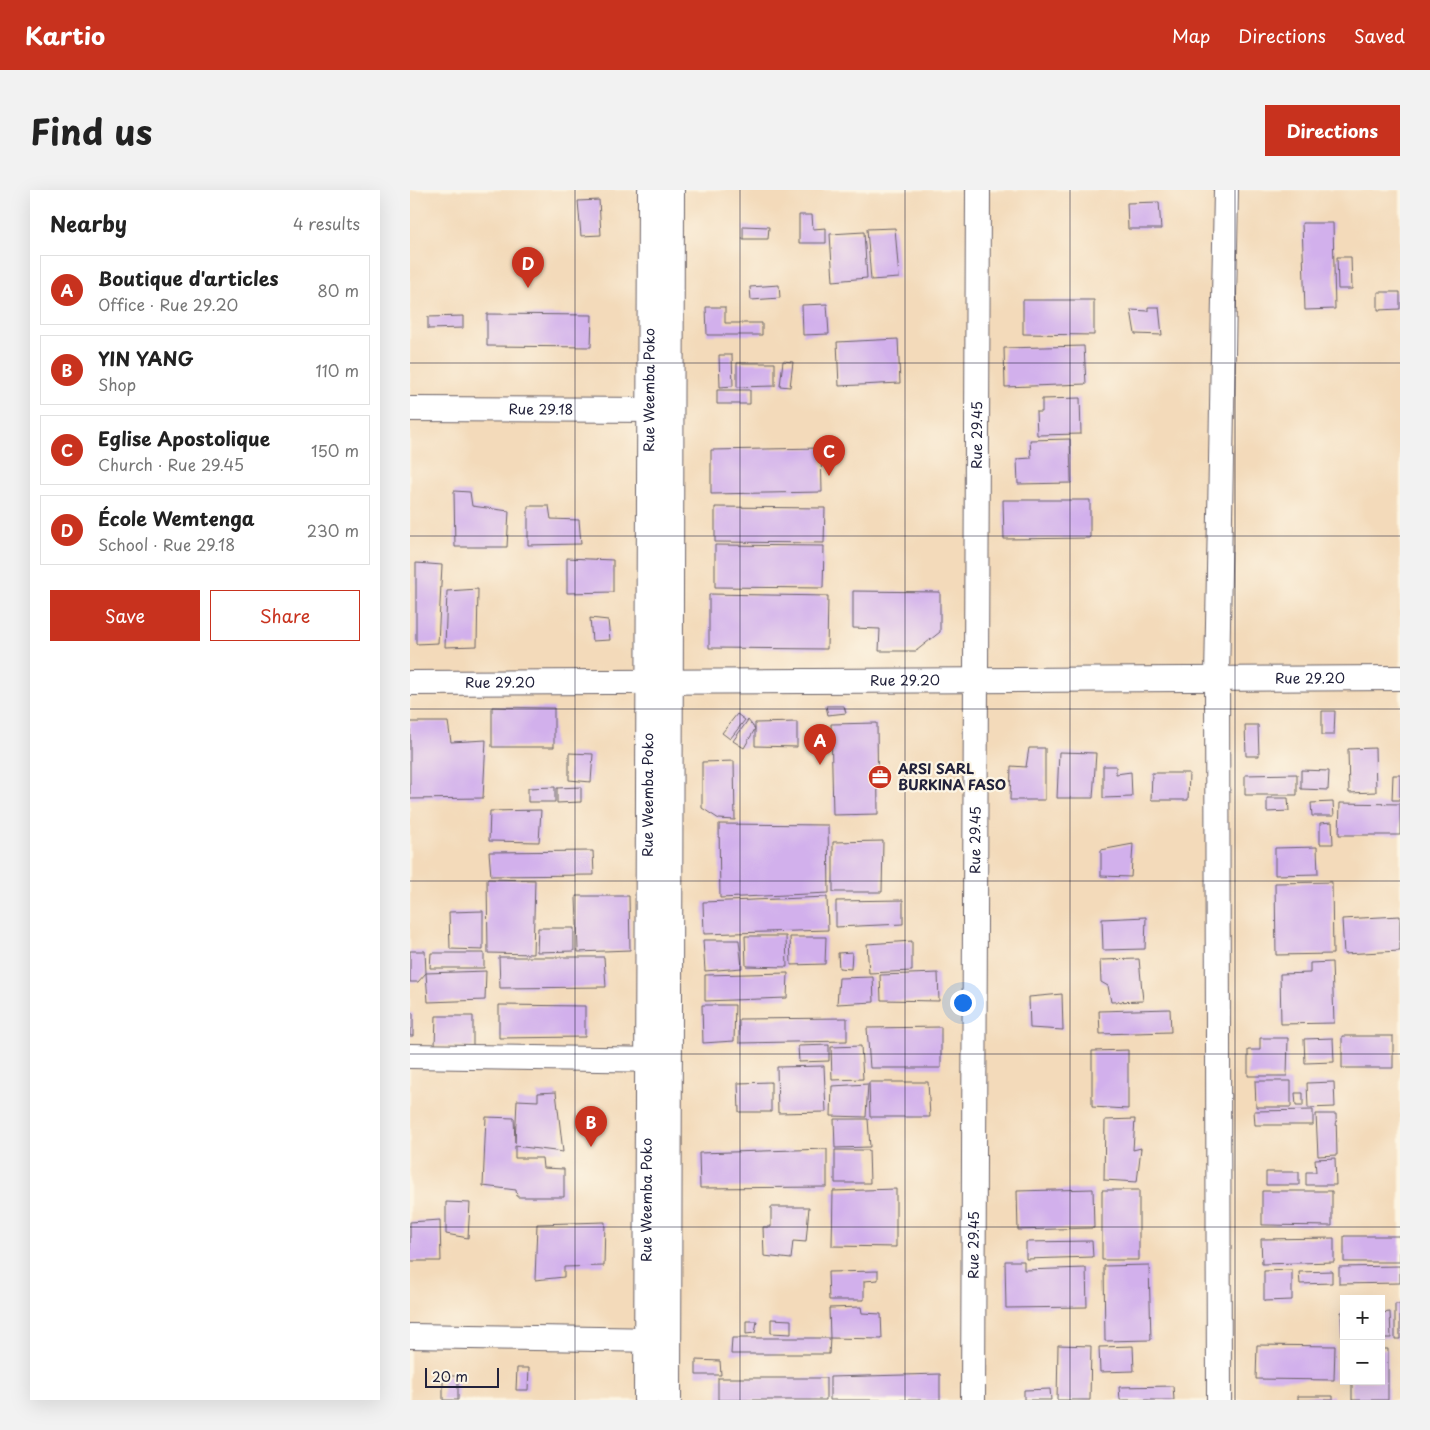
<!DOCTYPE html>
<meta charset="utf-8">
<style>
:root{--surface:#fff;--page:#f2f2f2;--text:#222;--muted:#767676;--line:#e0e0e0;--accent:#c8321e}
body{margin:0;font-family:"Playpen Sans",sans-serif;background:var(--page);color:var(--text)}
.controls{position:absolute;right:15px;bottom:15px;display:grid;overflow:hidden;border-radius:0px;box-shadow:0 5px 20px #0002}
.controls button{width:45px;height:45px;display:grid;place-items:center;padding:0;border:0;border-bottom:1px solid var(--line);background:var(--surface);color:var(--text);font:25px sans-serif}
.scale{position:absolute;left:15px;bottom:12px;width:74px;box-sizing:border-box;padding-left:5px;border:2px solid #22223b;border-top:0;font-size:14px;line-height:18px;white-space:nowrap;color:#22223b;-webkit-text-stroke:4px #fcf5e5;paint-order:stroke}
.you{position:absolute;left:552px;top:812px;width:18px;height:18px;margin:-12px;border:4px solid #fff;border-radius:50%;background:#1a73e8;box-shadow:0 0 0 8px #1a73e833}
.badge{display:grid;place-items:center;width:32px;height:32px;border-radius:50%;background:var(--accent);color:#fff;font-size:16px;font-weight:700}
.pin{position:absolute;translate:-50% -41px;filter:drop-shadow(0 1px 2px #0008)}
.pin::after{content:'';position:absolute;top:26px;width:18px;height:15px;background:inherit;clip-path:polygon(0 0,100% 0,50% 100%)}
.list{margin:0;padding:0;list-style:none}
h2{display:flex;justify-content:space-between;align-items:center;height:65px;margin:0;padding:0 20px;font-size:21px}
h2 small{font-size:16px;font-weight:400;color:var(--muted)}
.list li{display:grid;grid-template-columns:32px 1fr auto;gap:15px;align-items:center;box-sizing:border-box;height:70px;margin:0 10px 10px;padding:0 10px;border:1px solid var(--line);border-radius:0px}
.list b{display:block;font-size:19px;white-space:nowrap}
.list p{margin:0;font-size:16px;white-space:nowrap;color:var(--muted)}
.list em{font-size:16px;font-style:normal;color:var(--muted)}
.actions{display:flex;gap:10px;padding:15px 20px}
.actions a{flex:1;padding:11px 0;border:1px solid var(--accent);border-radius:0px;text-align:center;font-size:18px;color:var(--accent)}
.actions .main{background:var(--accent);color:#fff}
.map{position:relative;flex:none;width:990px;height:1210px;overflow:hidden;border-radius:0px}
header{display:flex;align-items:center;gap:30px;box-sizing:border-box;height:70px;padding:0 25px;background:var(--accent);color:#fff}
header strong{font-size:24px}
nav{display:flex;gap:28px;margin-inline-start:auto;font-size:18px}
.intro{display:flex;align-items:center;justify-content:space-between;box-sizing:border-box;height:120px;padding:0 30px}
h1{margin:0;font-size:35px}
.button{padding:12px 22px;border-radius:0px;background:var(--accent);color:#fff;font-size:18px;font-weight:700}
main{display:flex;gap:30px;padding:0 30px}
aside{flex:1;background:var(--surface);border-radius:0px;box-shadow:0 5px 20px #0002}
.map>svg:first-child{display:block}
</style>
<header>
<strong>Kartio</strong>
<nav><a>Map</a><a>Directions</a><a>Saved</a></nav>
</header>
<div class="intro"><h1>Find us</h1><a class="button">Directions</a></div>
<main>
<aside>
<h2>Nearby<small>4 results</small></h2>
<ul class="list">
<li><span class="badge">A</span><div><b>Boutique d'articles</b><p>Office · Rue 29.20</p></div><em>80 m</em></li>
<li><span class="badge">B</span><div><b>YIN YANG</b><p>Shop</p></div><em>110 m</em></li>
<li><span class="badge">C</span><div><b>Eglise Apostolique</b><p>Church · Rue 29.45</p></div><em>150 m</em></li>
<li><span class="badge">D</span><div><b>École Wemtenga</b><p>School · Rue 29.18</p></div><em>230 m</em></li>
</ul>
<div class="actions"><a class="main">Save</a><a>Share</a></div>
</aside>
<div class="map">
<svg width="990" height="1210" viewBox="0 0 990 1210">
<rect width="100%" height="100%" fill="#fcf5e5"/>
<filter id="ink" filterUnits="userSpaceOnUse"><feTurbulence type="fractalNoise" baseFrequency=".02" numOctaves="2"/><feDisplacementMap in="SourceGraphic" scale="10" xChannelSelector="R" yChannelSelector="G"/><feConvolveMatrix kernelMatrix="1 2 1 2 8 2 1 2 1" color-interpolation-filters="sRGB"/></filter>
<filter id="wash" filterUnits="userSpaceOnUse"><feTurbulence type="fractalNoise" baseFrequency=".0096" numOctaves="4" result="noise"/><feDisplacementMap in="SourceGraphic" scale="20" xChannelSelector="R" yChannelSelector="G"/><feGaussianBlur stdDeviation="1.12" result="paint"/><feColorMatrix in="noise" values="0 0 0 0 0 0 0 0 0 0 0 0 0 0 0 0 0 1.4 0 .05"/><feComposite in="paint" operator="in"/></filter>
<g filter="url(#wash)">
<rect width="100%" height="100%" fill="#f3daba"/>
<g id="blocks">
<path fill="#d2b0ec" d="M189 10 191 45 171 46 168 11Z
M749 12 751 39H718L717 13Z
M389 25H402L403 39 416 38V53H389Z
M892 33H923L925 119 895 120Z
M333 36 359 37 358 49H333Z
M485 38 489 88 461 90 457 39Z
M454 42 457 88 423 91 420 44Z
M927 67H941L942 99H928Z
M369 95 370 108 341 110 340 97Z
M968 102H990V119L968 120Z
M613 110H684V145L613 144Z
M417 114 419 144 393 145 392 115Z
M296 117H315V133H352V145H297Z
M738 117H749L752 145 725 144 721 120 738 121Z
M77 124 182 125 181 157 77 156Z
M53 126V138L18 139V127Z
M488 149 490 193 429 196 427 152Z
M674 156 676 194 595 197 594 158Z
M309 165H322L323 196 310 197Z
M373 171 383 172 380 197 370 196Z
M327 173H365V196L327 197Z
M307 200H340V214H307Z
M670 208 671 244 627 245 626 222H632V209Z
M660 249 661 293 608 294 607 269 621 268 620 250Z
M411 258 412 302 301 304V260Z
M44 301 60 302 62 316 99 321 97 357H45Z
M593 310H680V348L594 349Z
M118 316H139L141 329 169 330 171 354 118 355Z
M305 317 415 318 414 353 305 352Z
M305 355 414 356 413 398 305 397Z
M157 368 203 370V402L157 403Z
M6 373 32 375 28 453 6 454Z
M68 399 67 456 35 457 37 401Z
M443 401 530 402V442L506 461H469L470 439 443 438Z
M299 404 418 406 417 459 299 458Z
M180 428 198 430 200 450 182 451Z
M416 516H434L436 523 418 525Z
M82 517 144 518V557H82Z
M912 521H925L924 545H912Z
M327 524 335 530 320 549 312 543Z
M338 530 345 539 334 558 323 551Z
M0 532H38L41 552 76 550 73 608 0 609Z
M387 532V557L345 556V533Z
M467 533 468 624 423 625 421 534Z
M835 535H848L849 566H836Z
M619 558H635V610H600L601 576 616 577Z
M965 558 966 602 939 603 938 559Z
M649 562 686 563 683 608H647Z
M159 563 183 564 181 592 159 590Z
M324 571 325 630 309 629 292 618V572Z
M693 576H706V584L721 582 722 607 693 608Z
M891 580 919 581 918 600 891 599Z
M742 583H779L778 610H741Z
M887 584V605H835V585Z
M983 585H990V610H982Z
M145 597V612H118V598Z
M171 597V612L147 613V598Z
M857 608H878L879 621 857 622Z
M923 612 924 626H902L901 613Z
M930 613 990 614V645H929Z
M131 620 129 652 79 651 80 621Z
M922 632 923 654H910V633Z
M309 634 418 635 419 703 310 708Z
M473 651 472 702H423V652Z
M723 654 721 687 691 686V660Z
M907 657 908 684 865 685V658Z
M183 661 184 685 81 686 79 662Z
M77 689 125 690 123 764 78 763Z
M922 692 923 764 866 765 865 693Z
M166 706H219L220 760 168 762Z
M417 707 418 740 294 744 293 712Z
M493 710V734L426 737V711Z
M73 721V760L40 759 39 722Z
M990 726V761L934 764 932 729Z
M736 727 735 759 693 760 692 729Z
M128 738H164V761L127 762Z
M335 746H376L377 777 336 776Z
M380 747H416L415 774 381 775Z
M293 750H329L332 778 295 781Z
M502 751V781L459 783 457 754Z
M0 761H15L16 783 8 792H0Z
M442 762 441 779 429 778 428 763Z
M21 763H74V778H20Z
M89 767H194L196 797 90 798Z
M729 769 733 811 701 812 698 796 691 792 690 770Z
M922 772 924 833 871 834 870 784 900 783V773Z
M76 781 75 810 18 812 16 783Z
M378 783 377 808 295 811V785Z
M528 783 529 811 471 810 470 785Z
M463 787 464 812 427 814 429 788Z
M652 804 653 840 620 838 619 807Z
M89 815 175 816V847L89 848Z
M292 815H325L324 851 293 853Z
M760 819 761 842 690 844 689 821Z
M0 823H3V846H0Z
M26 826H63V857L25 855Z
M437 828V851L329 853V829Z
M531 837V878H460L457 838Z
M932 846H983V878H932Z
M850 848H878L877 886H838V860H850Z
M923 848 924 872 895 873 894 849Z
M419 855V871L389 872 388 856Z
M451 856 453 889 422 890 421 857Z
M718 860V919L682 917V861Z
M414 876 416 922 368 923 367 877Z
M845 891H881V917H846Z
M361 892V922H329L328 893Z
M459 892H518L520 927H460Z
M924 892 925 917 898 918 897 893Z
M458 894 456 927 421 926 422 896Z
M146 902 153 962 105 956V968H132L133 978 154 979V1007H107L106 1000 73 996 76 927 104 928 105 953 107 910 128 911V903Z
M885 903H893V916H886Z
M903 920V935H845L844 921Z
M906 924H926L927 965 908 966Z
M424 929H458L460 957 425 958Z
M725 929 723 960 731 958 727 992 694 990 695 930Z
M417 959V997L290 998 289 963Z
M425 960H459L460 993H425Z
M925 968 926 995H896V982H906L905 969Z
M856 982H889V995H856Z
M486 999V1057L422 1056 423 1001Z
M683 999 684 1038 608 1040 607 1001Z
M692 1000H729V1070H692Z
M852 1001H922V1036L852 1035Z
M36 1012 60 1013 58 1048 36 1044Z
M361 1017H399L396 1052 383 1051 381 1069 354 1066 353 1037H361Z
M30 1030 31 1071H0V1032Z
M195 1032 194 1076 154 1077V1087L125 1090 127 1034Z
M934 1046H990V1072H934Z
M924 1048V1072L852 1074 851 1049Z
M682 1051 683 1067 616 1069V1052Z
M595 1071H614V1080L676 1078 677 1117 596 1118Z
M739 1075 741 1150 695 1151 694 1076Z
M990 1076V1093L929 1094V1077Z
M882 1080V1110L854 1111V1081Z
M468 1081V1090L454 1091V1110H419L418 1082Z
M922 1081V1093L890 1094 889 1082Z
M985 1114H990V1149H985Z
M451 1117 452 1123 471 1124 472 1149 420 1148 419 1118Z
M931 1122H934V1150H932Z
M980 1122 981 1148H971V1123Z
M361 1129 381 1130V1144L361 1143Z
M336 1131H347L345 1143 336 1144Z
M322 1148H420L419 1164H321Z
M648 1155 681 1156 680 1210H647Z
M847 1155 925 1156 924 1190 846 1189Z
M723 1156 724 1181 690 1182 689 1157Z
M971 1159H978V1210H942V1191H971Z
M286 1170 310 1171 311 1185H286Z
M107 1178H119L118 1200H106Z
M530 1184V1210H420V1187Z
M33 1186H48V1210H33Z
M308 1188H416V1210H308Z
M763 1196 764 1210H710L709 1197Z
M640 1199 641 1210H614V1200Z
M888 1206H923V1210H888Z"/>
</g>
</g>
<g filter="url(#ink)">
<use href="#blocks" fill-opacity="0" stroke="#6b6267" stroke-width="1"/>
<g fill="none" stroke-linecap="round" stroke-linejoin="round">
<g stroke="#6b6267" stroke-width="26">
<g id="minor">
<path id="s1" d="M0 219 256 220"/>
<path id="s2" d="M0 493 990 488"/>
<path d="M0 866 253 870"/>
<path d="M0 1146 253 1150"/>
<path id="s3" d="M236 1210 240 0"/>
<path d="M259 1210 262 0"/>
<path id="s4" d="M563 1210 568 0"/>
<path d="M809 1210 807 488 816 0"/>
</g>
</g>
<use href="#minor" stroke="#fff" stroke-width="24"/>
</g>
</g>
<path fill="none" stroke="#22223b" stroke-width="1" stroke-opacity="0.55" d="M165 0V1210M330 0V1210M495 0V1210M660 0V1210M825 0V1210M0 173H990M0 346H990M0 519H990M0 691H990M0 864H990M0 1037H990"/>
<defs>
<g id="office-disc" transform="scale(1.25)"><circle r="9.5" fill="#c8321e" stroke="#fcf5e5"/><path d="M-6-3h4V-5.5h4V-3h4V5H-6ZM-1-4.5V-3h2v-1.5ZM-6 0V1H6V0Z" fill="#fff"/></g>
</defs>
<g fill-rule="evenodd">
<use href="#office-disc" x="470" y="587"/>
</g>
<g text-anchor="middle" stroke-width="4.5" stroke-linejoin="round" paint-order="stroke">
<g font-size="14" fill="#22223b" stroke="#fcf5e5">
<text dy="5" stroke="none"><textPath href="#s3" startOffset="1010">Rue Weemba Poko</textPath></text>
<text dy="5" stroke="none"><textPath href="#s1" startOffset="131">Rue 29.18</textPath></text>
<text dy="5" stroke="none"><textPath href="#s4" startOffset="965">Rue 29.45</textPath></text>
<text dy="5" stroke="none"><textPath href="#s2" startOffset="900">Rue 29.20</textPath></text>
<text dy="5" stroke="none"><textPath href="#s2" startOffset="495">Rue 29.20</textPath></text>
<text dy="5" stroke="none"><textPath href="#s2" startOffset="90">Rue 29.20</textPath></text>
<text dy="5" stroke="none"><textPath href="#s3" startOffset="605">Rue Weemba Poko</textPath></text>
<text dy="5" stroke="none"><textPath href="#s4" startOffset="560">Rue 29.45</textPath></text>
<text dy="5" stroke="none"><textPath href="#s3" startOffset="200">Rue Weemba Poko</textPath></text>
<text dy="5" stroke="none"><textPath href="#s4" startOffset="155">Rue 29.45</textPath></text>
</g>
<g font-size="14" font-weight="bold" fill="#22223b" stroke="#fcf5e5" text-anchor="start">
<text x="488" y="584">ARSI SARL<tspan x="488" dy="16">BURKINA FASO</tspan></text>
</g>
</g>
</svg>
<div class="controls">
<button>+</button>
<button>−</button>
</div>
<div class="scale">20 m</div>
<div class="you"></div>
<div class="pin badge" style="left:410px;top:575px">A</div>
<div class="pin badge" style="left:181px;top:957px">B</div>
<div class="pin badge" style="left:419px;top:286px">C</div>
<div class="pin badge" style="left:118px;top:98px">D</div>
</div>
</main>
